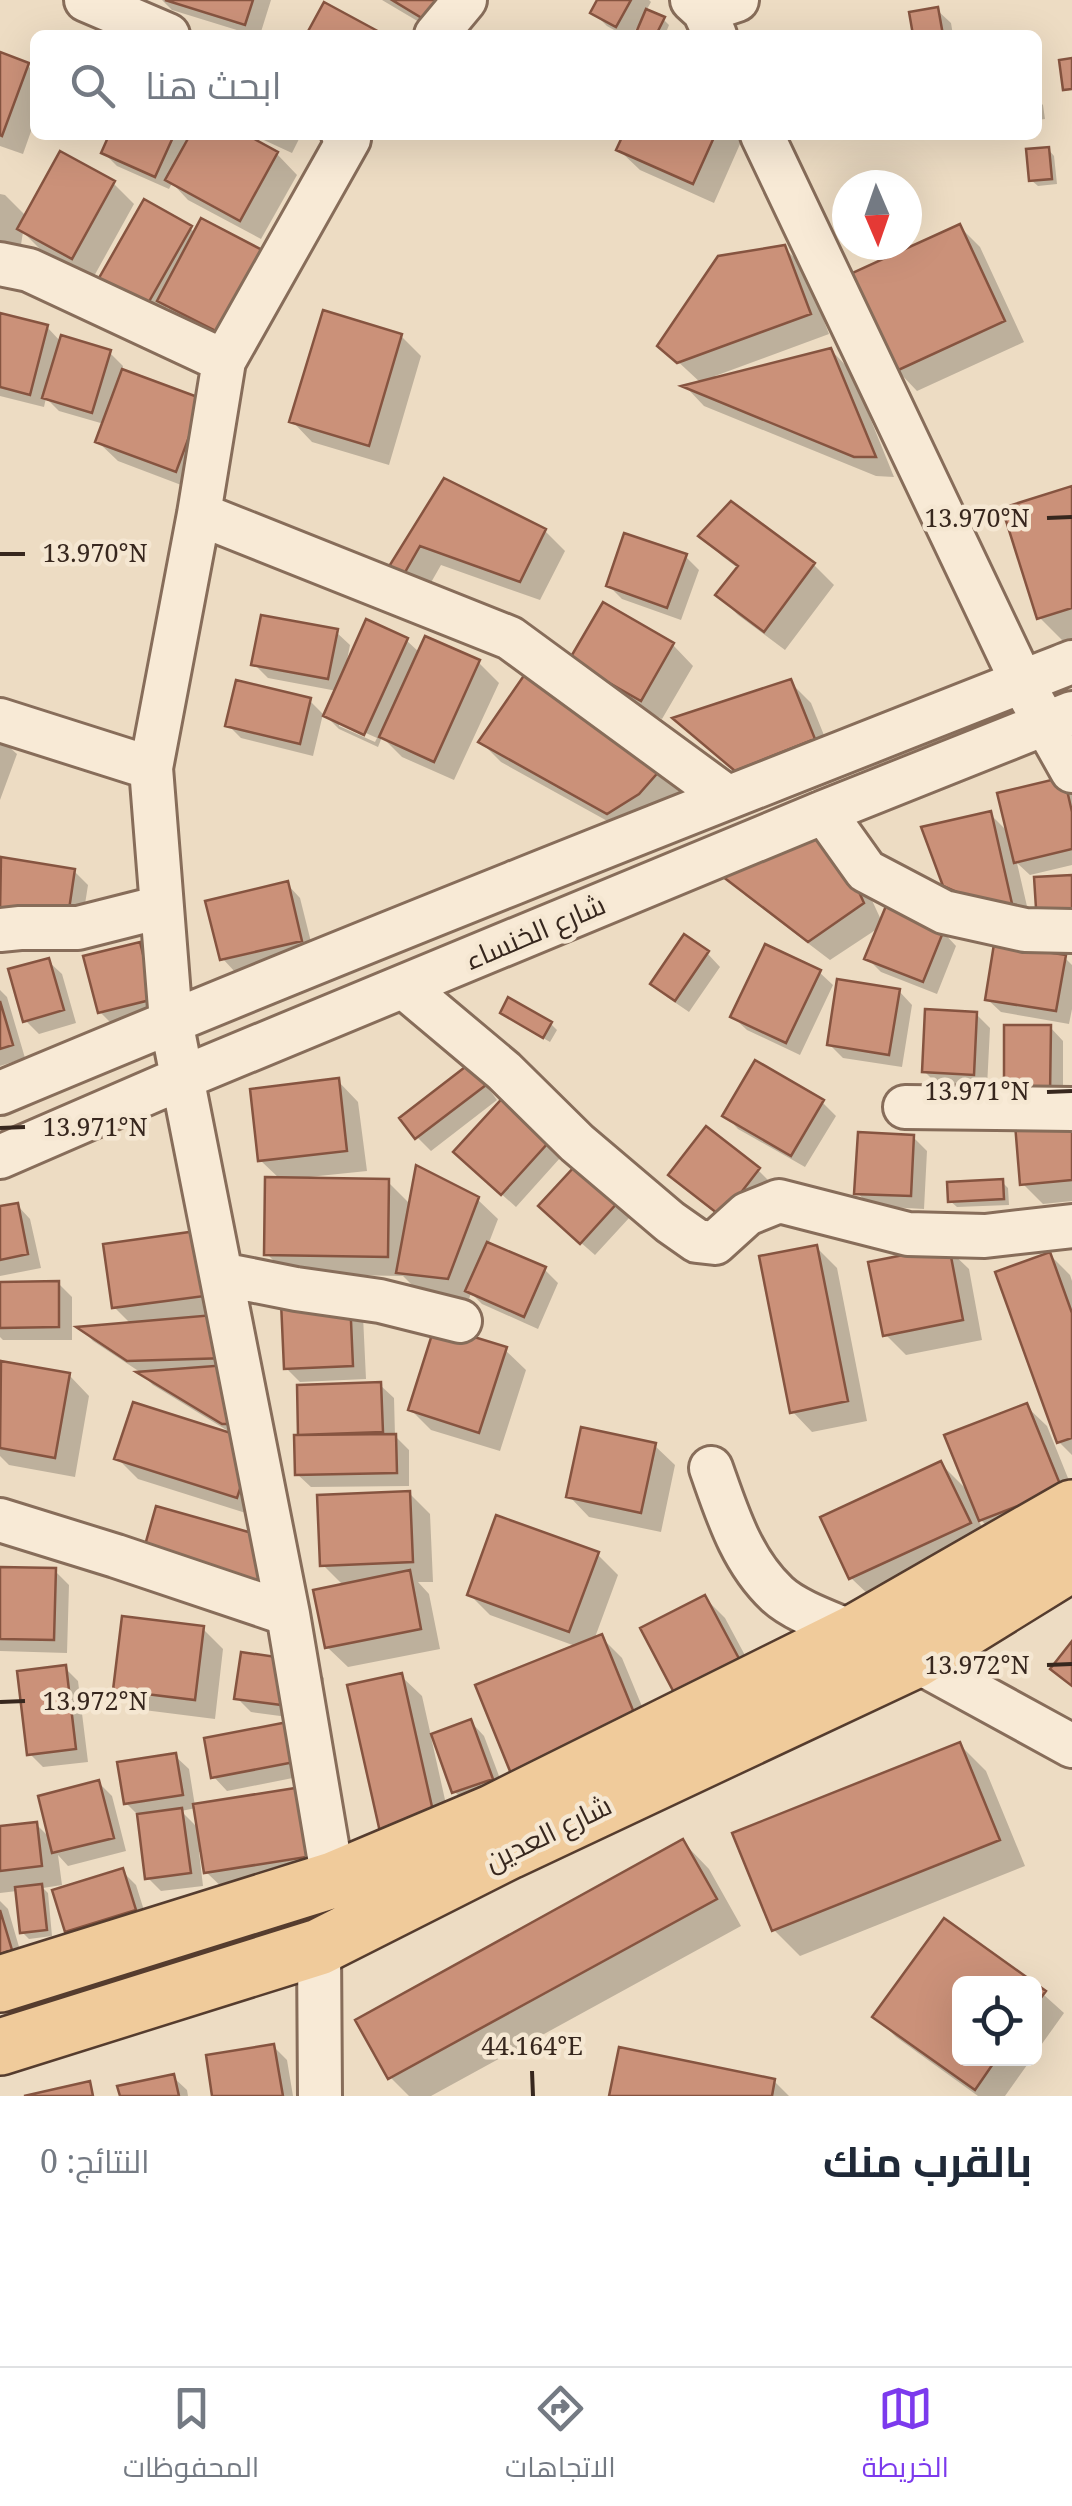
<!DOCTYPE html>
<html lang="ar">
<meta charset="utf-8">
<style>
:root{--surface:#fff;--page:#f2f2f3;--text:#1f2937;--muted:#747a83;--line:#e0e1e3;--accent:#7c3aed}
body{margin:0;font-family:"Noto Serif",Cairo,serif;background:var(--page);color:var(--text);direction:rtl}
.controls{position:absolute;right:30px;bottom:30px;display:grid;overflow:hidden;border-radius:15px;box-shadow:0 10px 40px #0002}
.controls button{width:90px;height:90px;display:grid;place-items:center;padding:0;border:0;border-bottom:2px solid var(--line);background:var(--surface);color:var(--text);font:50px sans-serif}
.compass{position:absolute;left:832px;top:170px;width:90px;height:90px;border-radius:50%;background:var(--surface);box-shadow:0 10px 40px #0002;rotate:178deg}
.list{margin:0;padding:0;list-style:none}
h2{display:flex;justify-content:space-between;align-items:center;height:130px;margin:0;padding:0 40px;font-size:42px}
h2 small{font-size:32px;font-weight:400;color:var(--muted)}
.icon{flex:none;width:55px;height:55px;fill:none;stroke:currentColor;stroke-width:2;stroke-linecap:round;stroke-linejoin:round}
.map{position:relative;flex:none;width:1072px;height:2096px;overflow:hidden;direction:ltr}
.search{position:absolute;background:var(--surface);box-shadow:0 10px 40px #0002;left:30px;right:30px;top:30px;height:110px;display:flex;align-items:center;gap:25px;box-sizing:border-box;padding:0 35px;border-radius:15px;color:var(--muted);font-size:38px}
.sheet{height:270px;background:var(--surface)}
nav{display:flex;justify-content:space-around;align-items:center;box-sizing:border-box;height:140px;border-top:2px solid var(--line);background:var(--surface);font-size:28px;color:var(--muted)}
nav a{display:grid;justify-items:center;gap:5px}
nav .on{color:var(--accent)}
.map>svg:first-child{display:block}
</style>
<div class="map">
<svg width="1072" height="2096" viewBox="0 0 1072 2096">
<rect width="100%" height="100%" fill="#eddcc3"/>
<path fill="#0003" fill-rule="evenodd" d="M162 0H271L260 35H253L172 10Z
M382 0H480L441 35Z
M600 0H649L651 2 646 11 663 19 669 25 665 35H638L641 28 638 26 632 35H623L607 26 593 12Z
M937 10 951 23 953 35H915Z
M0 55 27 65 35 73V120L23 154 0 146Z
M1037 99 1043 105 1045 119 1037 120Z
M112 135H242L277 154 297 175 261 239 188 200 172 183 169 189 117 166 104 153Z
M253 135H301L292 153Z
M626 135H744L714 203 640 170 619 150Z
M1048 149 1054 156 1057 184 1038 186 1031 180Z
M61 155 114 184 134 204 93 278 40 249 23 232 17 271 0 268V194L5 195 26 216Z
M960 227 980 247 1024 342 917 391 897 370Z
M190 228 196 234 243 353 181 321 167 307 161 317 116 291 102 277Z
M784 247 804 268 829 334 715 376 716 380 831 350 851 371 894 477 876 476 704 406 686 387 701 383 660 345Z
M0 316 47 327 61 342 110 353 123 366 122 372 202 401 197 491 118 461 97 441 104 424 59 411 46 398 44 407 0 396Z
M401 336 421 356 389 465 312 442 292 421Z
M445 481 545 531 565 551 540 600 441 565 425 593 391 568Z
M1072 488V642L1066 644 1039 617Z
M731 504 814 565 834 585 785 650 738 615 718 595 739 569 722 556 701 536Z
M685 556 699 570 681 620 622 599 608 585Z
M604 606 673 645 693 666 662 719 593 680Z
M336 632 350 645 346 665 406 640 420 653 478 662 499 683 454 780 402 757 382 737 378 747 339 729 326 716 337 691 268 678 254 664ZM339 721 377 738 375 742 339 726Z
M790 682 811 703 834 760 758 790 696 738Z
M310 701 323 714 313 756 241 738 228 725Z
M0 739 17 754 0 800Z
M481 742 661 770 681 790 659 814 629 833 501 762Z
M1072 789V865L1030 875 1017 863 1032 928 966 906 945 884 990 814 1009 833 1000 795Z
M851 855 882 922 943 932 956 946 937 994 881 972 867 958 880 927 830 960 746 896 727 877Z
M0 871H74L88 885 80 936 0 916Z
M287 884 300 898 314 954 236 973 223 959Z
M139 945 152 958 166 1012 114 1026 100 1012Z
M707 953 720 967 689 1012 667 997 654 983Z
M1065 958 1072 965V1009L1069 1024 1001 1012 987 999Z
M48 961 62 974 76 1023 39 1034 25 1020Z
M819 972 833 985 800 1055 747 1030 733 1017Z
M0 990 7 997 25 1058 0 1066Z
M899 991 912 1005 902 1067 843 1058 829 1044Z
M509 1001 551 1024 557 1030 550 1042 509 1018Z
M976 1014 990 1028 987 1087 938 1085 924 1071Z
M1050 1027 1063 1041V1108L1006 1094Z
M338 1081 358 1102 367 1171 309 1177V1181L388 1182 411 1205 477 1199 498 1219 488 1245 544 1269 558 1283 538 1329 482 1304 471 1293 469 1299 419 1292 403 1276 287 1274 267 1254 281 1180 260 1160Z
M483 1081 497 1100 431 1151 417 1137Z
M509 1094 569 1148 516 1207 470 1166Z
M822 1102 836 1116 805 1167 738 1129 725 1115Z
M1072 1125V1201L1043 1204 1023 1184Z
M913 1137 927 1151 924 1209 871 1206 857 1193Z
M588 1156 641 1205 595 1255 555 1220Z
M758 1170 772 1184 736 1229 685 1189 671 1175Z
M1002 1182 1008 1188 1009 1205 957 1207 950 1201Z
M17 1205 30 1219 41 1268 0 1276V1209Z
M210 1232 258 1517 138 1479 117 1458 233 1434 153 1385 140 1372 93 1341 82 1329 132 1325 114 1307Z
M817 1248 837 1268 867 1421 812 1432 792 1411Z
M948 1249 969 1269 982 1340 906 1355 886 1335Z
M1050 1255 1070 1275 1072 1281V1455L1059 1442Z
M58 1283 72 1297V1340H3L0 1337V1284Z
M349 1302 363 1316 366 1379 300 1382 286 1368Z
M505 1350 526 1370 500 1451 431 1430 411 1410Z
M3 1364 69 1375 89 1396 75 1477 9 1465 0 1456V1382Z
M380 1385 394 1398 395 1436 409 1450V1486L311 1487 297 1474 301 1438 299 1388Z
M1026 1406 1047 1426 1072 1488 1001 1540 977 1516 989 1544 872 1598 851 1578 941 1464 970 1493Z
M654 1445 675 1465 661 1532 589 1517 569 1496Z
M409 1493 430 1514 433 1582H418L429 1594 440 1649 348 1667 327 1647 344 1586 322 1564Z
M598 1555 618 1575 594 1640 601 1637 622 1658 658 1745 578 1647 490 1615 469 1594Z
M0 1569 55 1571 69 1585 67 1653 0 1651Z
M705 1598 725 1618 763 1689 701 1721Z
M203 1629 223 1649 215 1719 136 1709 116 1689Z
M310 1664 324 1678 318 1721 251 1712 237 1698Z
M65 1668 78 1681 88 1762 43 1767 30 1754Z
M401 1676 422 1696 431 1736 471 1722 484 1736 505 1792 468 1805 454 1791 434 1736 431 1737 456 1849 405 1860Z
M297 1723 318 1773 227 1791 214 1777Z
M960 1745 986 1771 1025 1866 800 1956 774 1930Z
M175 1756 189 1769 195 1806 307 1789 338 1875 227 1892 206 1872 203 1852H199L203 1886 161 1891 147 1877 140 1817 126 1803ZM196 1808 200 1830 181 1811Z
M99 1783 112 1796 126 1851 68 1866 58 1855 62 1885 43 1888 48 1893 52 1936 29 1939 22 1932 17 1891 0 1893V1829L36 1824 51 1839Z
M683 1842 709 1869 741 1926 431 2096H409L390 2077Z
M122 1871 136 1885 148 1923 81 1944 67 1931Z
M0 1901 8 1909 24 1964 0 1971Z
M945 1922 960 1984V2058H1032L1005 2096H978L896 2037 876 2017Z
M1034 1986 1064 2013 1034 2055Z
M274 2047 287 2060 293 2096H215Z
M173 2077 187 2090 188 2096H122Z
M774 2081 789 2096H612Z"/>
<path fill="#cb9179" stroke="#865440" stroke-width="2.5" d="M165 0H253L245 25Z
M392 0H451L435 26Z
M597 0H631L616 27 590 13Z
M324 2 385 35H306Z
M938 7 943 35H913L909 12Z
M646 9 665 17 656 35H635Z
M0 52 29 63 2 136 0 135Z
M1072 58V89L1063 90 1059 60Z
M109 135H174L155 177 101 153Z
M190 135H247L278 152 240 221 165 180Z
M623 135H715L693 184 616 150Z
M1049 147 1052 179 1029 181 1026 149Z
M60 151 115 181 72 259 17 229Z
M144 199 192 226 147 305 99 278Z
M201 218 266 252 222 334 157 301Z
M960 224 1005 321 894 372 850 274Z
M785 245 811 314 677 363 657 346 718 256Z
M323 310 402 334 369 446 289 422Z
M0 313 48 325 30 395 0 387Z
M61 335 111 350 92 413 42 398Z
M831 348 876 457H854L681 386Z
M122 369 203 399 176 472 95 442Z
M444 478 546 529 520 582 420 546 404 574 388 568Z
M1072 486V608L1037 619 1002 508Z
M731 501 815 563 764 632 715 595 738 566 698 536Z
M624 533 687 554 667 608 606 586Z
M603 602 674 643 641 701 569 660Z
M261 615 338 629 328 679 251 665Z
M366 619 408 638 364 735 323 716Z
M425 636 480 660 434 762 379 737Z
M525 674 662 768 639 794 607 814 478 742Z
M791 679 815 739 735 771 672 718Z
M236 680 311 698 300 744 225 726Z
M1064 777 1072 812V849L1014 863 997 793Z
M991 811 1013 908 995 909 943 886 921 827Z
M832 832 864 903 808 942 722 876Z
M1 857 75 869 67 923 0 912Z
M1072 875V921L1037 924 1034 877Z
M288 881 302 941 220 960 205 901Z
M886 906 944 930 923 982 864 959Z
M684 934 709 951 675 1001 650 984Z
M140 942 154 999 98 1013 83 956Z
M765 944 821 970 786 1043 730 1017Z
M994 944 1066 955 1056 1011 985 1000Z
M49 958 64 1010 23 1022 8 969Z
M837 979 900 989 889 1055 827 1045Z
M508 997 552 1022 543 1038 500 1013Z
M0 1001 13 1045 0 1049Z
M925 1009 977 1012 974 1075 922 1072Z
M1004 1025H1051L1050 1095H1004Z
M755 1060 824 1100 791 1156 722 1116Z
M469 1064 486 1085 415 1139 399 1118Z
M339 1078 347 1151 258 1161 250 1089Z
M509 1091 557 1133 501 1195 453 1152Z
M1072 1123V1180L1020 1185 1015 1124Z
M706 1126 760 1168 722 1217 668 1175Z
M858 1132 914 1135 911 1196 854 1194Z
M588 1152 629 1190 580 1244 538 1206Z
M416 1165 479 1197 448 1279 396 1273Z
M265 1177 389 1179 388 1257 264 1255Z
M1003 1179 1004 1199 948 1202 947 1182Z
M18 1203 28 1254 0 1260V1206Z
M211 1229 220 1294 112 1308 103 1244Z
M487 1242 546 1267 524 1317 465 1291Z
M817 1245 848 1401 790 1413 759 1256Z
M949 1246 963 1320 883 1336 868 1262Z
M1050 1252 1072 1313V1438L1057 1443 995 1272Z
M59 1281V1327L0 1328V1282Z
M350 1299 353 1366 284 1369 281 1302Z
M225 1314 228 1358 127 1361 76 1327Z
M435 1325 507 1347 479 1433 408 1410Z
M1 1361 70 1373 55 1458 0 1448Z
M227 1365 230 1424H222L136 1372Z
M381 1382 383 1432 298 1435 297 1385Z
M133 1402 256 1441 237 1498 114 1459Z
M1027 1403 1062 1489 979 1521 944 1435Z
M581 1427 656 1443 641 1513 566 1497Z
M396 1434 397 1473 295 1475 294 1435Z
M941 1461 971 1523 849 1579 820 1517Z
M410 1491 413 1562 320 1566 317 1495Z
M156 1506 277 1540 261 1596 140 1563Z
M496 1515 599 1552 569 1632 467 1595Z
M0 1567 56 1568 54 1640 0 1639Z
M410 1570 421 1629 325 1648 313 1590Z
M705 1595 744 1668 679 1702 640 1628Z
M122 1616 204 1626 195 1700 113 1690Z
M602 1634 639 1725 512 1776 475 1685Z
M1072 1641V1686L1050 1669Z
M241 1652 311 1662 305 1708 234 1699Z
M66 1665 76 1749 27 1755 17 1671Z
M402 1673 437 1829 382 1841 347 1685Z
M471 1719 493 1779 452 1793 431 1734Z
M298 1720 305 1760 211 1778 204 1738Z
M960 1742 1000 1840 772 1931 732 1833Z
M176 1753 183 1795 124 1804 117 1762Z
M99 1780 114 1838 52 1853 38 1796Z
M308 1786 319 1855 204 1873 193 1804Z
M182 1808 191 1873 145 1879 137 1814Z
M37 1822 42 1866 0 1871V1826Z
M683 1839 717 1899 388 2079 355 2020Z
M123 1868 136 1910 65 1932 52 1890Z
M42 1884 47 1930 20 1933 15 1887Z
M0 1910 12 1950 0 1954Z
M944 1918 1046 1991 1034 2007V1984H960V2058H997L975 2090 872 2017Z
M274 2044 283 2096H212L206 2055Z
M619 2047 775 2079 772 2096H609Z
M174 2074 179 2096H120L117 2086Z
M90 2081 93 2096H24Z"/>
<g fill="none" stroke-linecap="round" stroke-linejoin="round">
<g stroke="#876d5a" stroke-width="48">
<path id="minor" d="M86 0 168 35
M692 0 704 11 715 35
M704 11 737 0
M436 35 465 0
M762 135 1022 682 1072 771
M0 264 29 270 224 361
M199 514 510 638 727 797
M0 720 151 768
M824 812 866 871 944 912 1025 930 1072 931
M0 930 20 928H78L161 907
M404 987 504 1071 577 1143 670 1222 697 1241 715 1243 747 1214 779 1201 908 1234 985 1236 1072 1226
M0 1093C355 944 714 803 1072 662
M905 1107 1072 1109
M0 1157 182 1078 824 812 1072 713
M221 1274 296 1289 380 1301 460 1321
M711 1468C727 1513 741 1560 777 1594 795 1611 831 1623 854 1633
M0 1520 116 1556 288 1614
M915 1660 1072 1746
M333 1880 288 1614 171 1021 151 768 199 514 224 361 349 139 343 135
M319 1947 320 2096"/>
</g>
<g stroke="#553c2e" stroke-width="60">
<path id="major" d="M0 1984 333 1880 492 1813 854 1633 1072 1508
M0 2047 319 1947 509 1851 915 1660 1072 1563"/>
</g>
<use href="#minor" stroke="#f8ead6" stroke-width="42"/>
<use href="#major" stroke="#f0cb9b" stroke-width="55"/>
</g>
<path fill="none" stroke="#37271e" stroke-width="4" d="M1047 518 1072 517M0 554H25M1047 1092 1072 1091M0 1128 25 1127M1047 1665 1072 1664M0 1702 25 1701M532 2071 533 2096"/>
<g text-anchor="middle" stroke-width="9" stroke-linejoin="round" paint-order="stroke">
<g font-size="28" fill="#37271e" stroke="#f5e7d2">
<text transform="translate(535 932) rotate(-23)" y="10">شارع الخنساء</text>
<text transform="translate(548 1833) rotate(-26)" y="10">شارع العدين</text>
</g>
</g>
<g font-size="25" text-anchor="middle" fill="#37271e" stroke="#f5e7d2" stroke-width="9" stroke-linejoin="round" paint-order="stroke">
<text x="977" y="527">13.970°N</text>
<text x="95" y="562">13.970°N</text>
<text x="977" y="1100">13.971°N</text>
<text x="95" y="1136">13.971°N</text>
<text x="977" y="1674">13.972°N</text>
<text x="95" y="1710">13.972°N</text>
<text x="532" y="2055">44.164°E</text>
</g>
</svg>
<div class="controls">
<button><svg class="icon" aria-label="locate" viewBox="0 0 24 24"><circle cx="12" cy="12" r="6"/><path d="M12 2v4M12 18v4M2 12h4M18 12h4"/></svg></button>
</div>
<svg class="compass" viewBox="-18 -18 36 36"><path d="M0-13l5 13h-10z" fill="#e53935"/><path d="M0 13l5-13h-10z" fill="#747a83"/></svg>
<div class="search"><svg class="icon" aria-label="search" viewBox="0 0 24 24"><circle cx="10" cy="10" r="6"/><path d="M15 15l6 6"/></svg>ابحث هنا</div>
</div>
<section class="sheet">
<h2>بالقرب منك<small>النتائج: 0</small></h2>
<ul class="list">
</ul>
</section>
<nav>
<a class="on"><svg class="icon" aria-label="map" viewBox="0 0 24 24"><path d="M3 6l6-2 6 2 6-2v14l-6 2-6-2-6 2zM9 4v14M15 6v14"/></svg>الخريطة</a>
<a><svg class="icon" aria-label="directions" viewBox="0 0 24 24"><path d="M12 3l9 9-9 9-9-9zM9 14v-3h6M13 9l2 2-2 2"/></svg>الاتجاهات</a>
<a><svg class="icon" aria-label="saved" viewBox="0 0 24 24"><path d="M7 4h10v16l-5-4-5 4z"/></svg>المحفوظات</a>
</nav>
